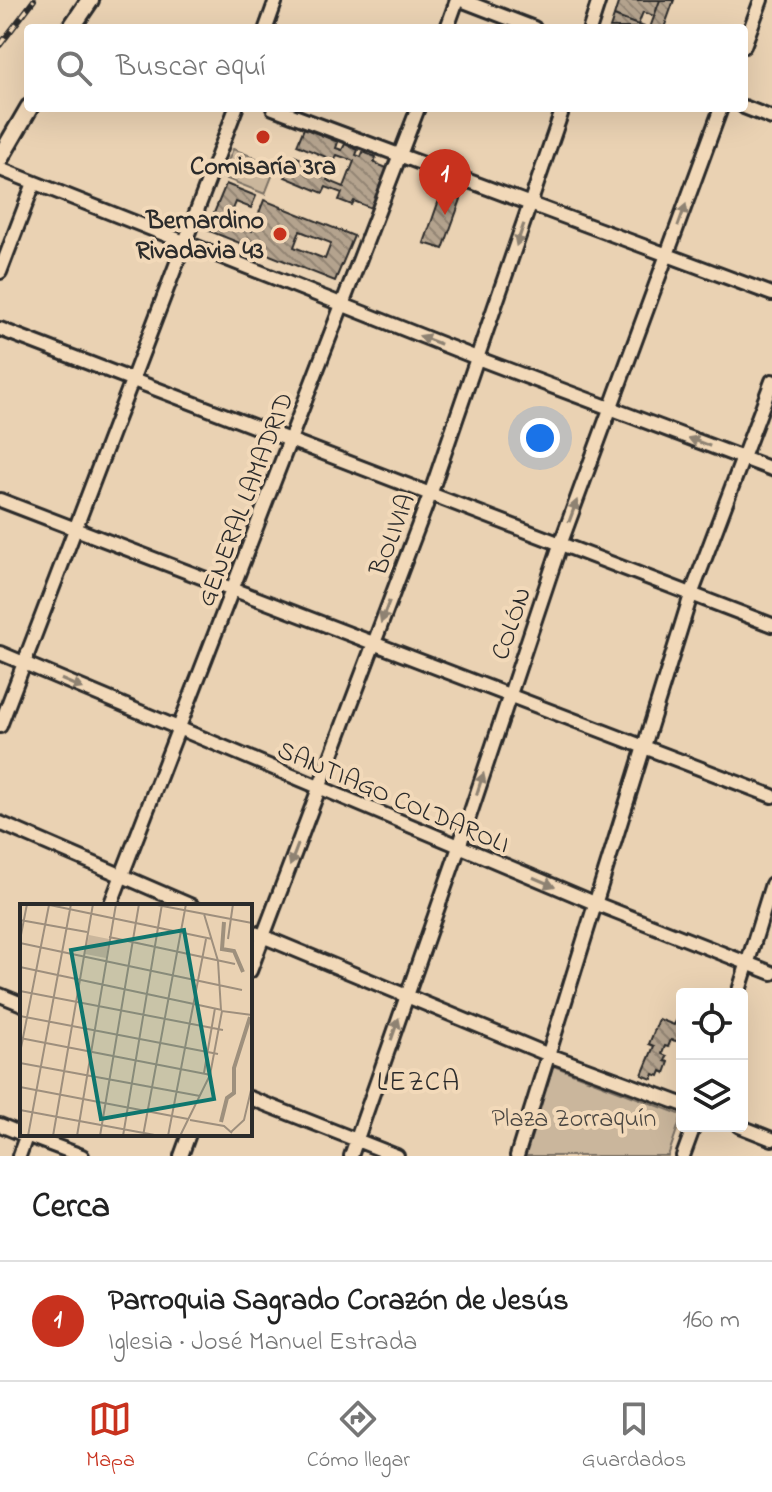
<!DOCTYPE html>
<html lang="es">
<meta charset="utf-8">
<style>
:root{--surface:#fff;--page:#f6f6f6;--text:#222;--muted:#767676;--line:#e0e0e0;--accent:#c8321e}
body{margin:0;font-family:"Indie Flower",sans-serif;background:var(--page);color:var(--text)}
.controls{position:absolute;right:24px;bottom:24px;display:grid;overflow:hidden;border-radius:8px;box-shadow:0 8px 32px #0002}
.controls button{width:72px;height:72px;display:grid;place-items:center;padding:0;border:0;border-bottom:2px solid var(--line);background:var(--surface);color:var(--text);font:40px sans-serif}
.you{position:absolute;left:540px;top:438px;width:28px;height:28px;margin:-20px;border:6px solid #fff;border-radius:50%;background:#1a73e8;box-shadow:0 0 0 12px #1a73e833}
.badge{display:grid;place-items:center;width:52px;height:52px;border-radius:50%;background:var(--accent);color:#fff;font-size:26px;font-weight:700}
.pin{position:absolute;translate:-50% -66px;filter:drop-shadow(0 2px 4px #0008)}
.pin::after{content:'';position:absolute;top:42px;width:28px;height:24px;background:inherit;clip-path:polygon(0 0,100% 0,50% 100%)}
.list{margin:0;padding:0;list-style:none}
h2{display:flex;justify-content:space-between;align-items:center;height:104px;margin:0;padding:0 32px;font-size:34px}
h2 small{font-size:26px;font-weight:400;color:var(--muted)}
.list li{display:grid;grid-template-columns:52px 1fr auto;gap:24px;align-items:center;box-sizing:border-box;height:120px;padding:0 32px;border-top:2px solid var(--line)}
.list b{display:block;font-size:30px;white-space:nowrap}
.list p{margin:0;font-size:26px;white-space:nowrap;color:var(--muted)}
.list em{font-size:26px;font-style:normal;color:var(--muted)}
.icon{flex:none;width:44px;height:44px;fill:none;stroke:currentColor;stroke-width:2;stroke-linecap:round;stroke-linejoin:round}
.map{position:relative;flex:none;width:772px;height:1156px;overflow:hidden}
.search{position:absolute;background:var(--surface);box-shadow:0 8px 32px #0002;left:24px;right:24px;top:24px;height:88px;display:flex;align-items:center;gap:20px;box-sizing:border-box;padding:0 28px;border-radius:8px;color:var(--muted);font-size:30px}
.sheet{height:224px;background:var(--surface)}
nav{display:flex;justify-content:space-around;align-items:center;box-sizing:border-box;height:112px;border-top:2px solid var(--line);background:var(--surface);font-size:22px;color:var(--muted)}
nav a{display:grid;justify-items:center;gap:4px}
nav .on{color:var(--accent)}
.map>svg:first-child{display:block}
</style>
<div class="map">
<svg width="772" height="1156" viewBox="0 0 772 1156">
<defs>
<pattern id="building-back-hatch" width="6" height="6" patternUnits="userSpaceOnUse" patternTransform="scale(2)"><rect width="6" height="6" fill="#b4a38e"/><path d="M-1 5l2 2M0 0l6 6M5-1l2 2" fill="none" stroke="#938574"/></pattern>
</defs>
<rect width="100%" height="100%" fill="#ead2b3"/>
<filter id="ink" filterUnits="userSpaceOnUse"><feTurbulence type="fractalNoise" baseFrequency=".0125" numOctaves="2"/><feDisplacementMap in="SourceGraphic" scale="16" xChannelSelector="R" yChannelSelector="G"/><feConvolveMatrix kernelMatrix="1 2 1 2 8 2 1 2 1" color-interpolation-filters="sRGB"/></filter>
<g filter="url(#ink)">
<path fill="#cab69c" stroke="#7a7064" stroke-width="2" d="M233 149 276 166 265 194 222 177Z
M551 1065 682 1115 668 1156H516Z"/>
<path fill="url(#building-back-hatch)" stroke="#2b2b2b" stroke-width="2" fill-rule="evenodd" d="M619 0H660L654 16 643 12 638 25 614 16Z
M660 0H674L664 28H650Z
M614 16 638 25 648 28H610Z
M304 128 338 142 336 148 342 150 345 144 358 150 356 155 361 157 363 152 376 157 374 163 387 168 371 208 354 201 352 205 339 200 342 193 326 187 323 193 285 177 294 156 327 169 331 159 297 145ZM337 155 354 161 344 187 327 180Z
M446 180 465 188 443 249 424 243Z
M226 184 256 196 251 208 236 202 228 222 252 231 264 200 354 236 335 281 207 230ZM300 231 331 243 325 259 294 247Z
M659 1019 674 1025 676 1021 682 1023V1042L671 1040 668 1047 665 1046 662 1054 667 1056 665 1061 669 1062 665 1073 661 1071 659 1076 654 1074 652 1079 642 1075 654 1046 649 1044Z"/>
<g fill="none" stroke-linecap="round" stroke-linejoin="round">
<g stroke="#2b2b2b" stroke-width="18">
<path id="minor" d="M461 0 534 28
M266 28 276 0
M447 28 457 0
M590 28 599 0
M744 46 761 0
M744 107 772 118
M273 108 772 294
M0 169 477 358 772 469
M0 272 34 183
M0 329 772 625
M0 500 772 796
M0 653 597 904 772 973
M0 726 236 108
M0 823 192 906
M110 906 418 108
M250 931 549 1055 682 1104
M250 971 430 495 563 108
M738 994 772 884
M0 995 22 1004
M250 1098 397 1156
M0 1125 22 1134
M739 1126 772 1139
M23 1134 82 1156
M19 1156 27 1134
M181 1156 189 1134
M351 1156 459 847 560 545 721 108
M517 1156 691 595 772 381
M683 1156 694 1126"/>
</g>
<g stroke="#2b2b2b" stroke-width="22">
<path id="major" d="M71 28 90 0
M0 158 29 108"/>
</g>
<use href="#minor" stroke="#f2d9b9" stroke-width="12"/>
<use href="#major" stroke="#f2d9b9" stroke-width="16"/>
<g stroke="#2b2b2b" stroke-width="6">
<path id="rail" d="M0 45 34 0"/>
</g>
<use href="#rail" stroke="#f2d9b9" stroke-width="3" stroke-dasharray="9" stroke-linecap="butt"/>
</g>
<defs><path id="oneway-solid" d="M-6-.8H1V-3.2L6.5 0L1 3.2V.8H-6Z" transform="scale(2)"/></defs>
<g fill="#8e8272">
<use href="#oneway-solid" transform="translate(682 215) rotate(-70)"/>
<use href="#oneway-solid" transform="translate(520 235) rotate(109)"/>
<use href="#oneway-solid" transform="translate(430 340) rotate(-159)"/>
<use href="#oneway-solid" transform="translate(699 442) rotate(-159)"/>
<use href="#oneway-solid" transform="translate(573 511) rotate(-70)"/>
<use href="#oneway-solid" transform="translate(385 612) rotate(111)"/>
<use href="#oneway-solid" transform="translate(72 684) rotate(23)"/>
<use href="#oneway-solid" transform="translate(480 784) rotate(-72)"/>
<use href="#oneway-solid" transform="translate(294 855) rotate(111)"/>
<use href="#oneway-solid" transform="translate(544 882) rotate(23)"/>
<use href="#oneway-solid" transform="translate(395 1029) rotate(-71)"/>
</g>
</g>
<g fill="#c8321e" stroke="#f2d9b9" stroke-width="3">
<circle cx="263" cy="137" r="8"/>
<circle cx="280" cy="234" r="8"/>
</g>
<g text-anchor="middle" stroke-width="8" stroke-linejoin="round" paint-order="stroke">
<g font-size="26" font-weight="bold" fill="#2b2b2b" stroke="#f2d9b9">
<text x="263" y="174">Comisaría 3ra</text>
<text x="264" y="228" text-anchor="end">Bernardino<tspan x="264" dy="30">Rivadavia 43</tspan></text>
</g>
<g font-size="26" fill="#2b2b2b" stroke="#f2d9b9">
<text transform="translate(244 499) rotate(-69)" y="9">GENERAL LAMADRID</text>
<text transform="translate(391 534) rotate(-69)" y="9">BOLIVIA</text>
<text transform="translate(510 623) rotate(-71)" y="9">COLÓN</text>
<text transform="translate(394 796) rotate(23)" y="9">SANTIAGO COLDAROLI</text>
</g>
<g font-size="26" fill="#4b4742" stroke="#f2d9b9">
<text x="574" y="1126">Plaza Zorraquín</text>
</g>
<g font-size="28" letter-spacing="2" fill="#2b2b2b" stroke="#f2d9b9">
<text x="419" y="1090">LEZCA</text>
</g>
</g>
<g transform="translate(20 904)">
<rect width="232" height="232" fill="#ead2b3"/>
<path d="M69 31 89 35 86 54 65 50Z" fill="#cab69c"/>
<path fill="none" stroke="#9e907d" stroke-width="4" d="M204 18 202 45 214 47 223 68M201 218 207 194 214 189V164L230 113"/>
<path fill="none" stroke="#9e8f7d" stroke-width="2" d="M25 0 192 35M132 0 232 19M184 10 198 57 201 106M0 16 67 28M89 33 215 60M208 35 213 0M0 36 7 0M0 39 222 86M0 63 202 106M0 87 203 126M0 112 198 150M0 134 191 171M0 149 29 1M0 159 180 192M184 169 195 104M0 183 168 215M0 206 140 232M170 216 204 222 212 229M211 228 224 216 232 182M8 232 51 0M33 232 73 0M57 232 96 0M80 232 119 0M103 232 142 0M123 232 166 0M148 232 186 35M160 232 190 171 202 107 232 111"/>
<path fill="#0f766e" fill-opacity="0.15" stroke="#0f766e" stroke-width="4" d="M164 26 194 195 81 215 51 46Z"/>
<rect width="232" height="232" fill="none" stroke="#2b2b2b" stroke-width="4"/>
</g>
</svg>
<div class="controls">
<button><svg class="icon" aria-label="locate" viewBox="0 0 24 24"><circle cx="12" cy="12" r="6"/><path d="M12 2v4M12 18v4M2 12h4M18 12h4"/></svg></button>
<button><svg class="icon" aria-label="layers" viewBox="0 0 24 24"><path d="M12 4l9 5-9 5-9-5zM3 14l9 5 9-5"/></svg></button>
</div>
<div class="you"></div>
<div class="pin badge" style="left:445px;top:215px">1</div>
<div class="search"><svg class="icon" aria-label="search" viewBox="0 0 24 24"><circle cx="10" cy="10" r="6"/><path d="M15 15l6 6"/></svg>Buscar aquí</div>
</div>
<section class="sheet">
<h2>Cerca<small></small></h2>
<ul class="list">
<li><span class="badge">1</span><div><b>Parroquia Sagrado Corazón de Jesús</b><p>Iglesia · José Manuel Estrada</p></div><em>160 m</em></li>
</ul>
</section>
<nav>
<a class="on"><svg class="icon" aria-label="map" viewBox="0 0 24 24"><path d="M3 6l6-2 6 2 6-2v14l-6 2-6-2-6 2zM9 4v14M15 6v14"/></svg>Mapa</a>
<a><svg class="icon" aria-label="directions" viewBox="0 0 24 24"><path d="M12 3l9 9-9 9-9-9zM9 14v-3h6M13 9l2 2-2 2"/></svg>Cómo llegar</a>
<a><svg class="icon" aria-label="saved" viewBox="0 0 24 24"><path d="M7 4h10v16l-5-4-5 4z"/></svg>Guardados</a>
</nav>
